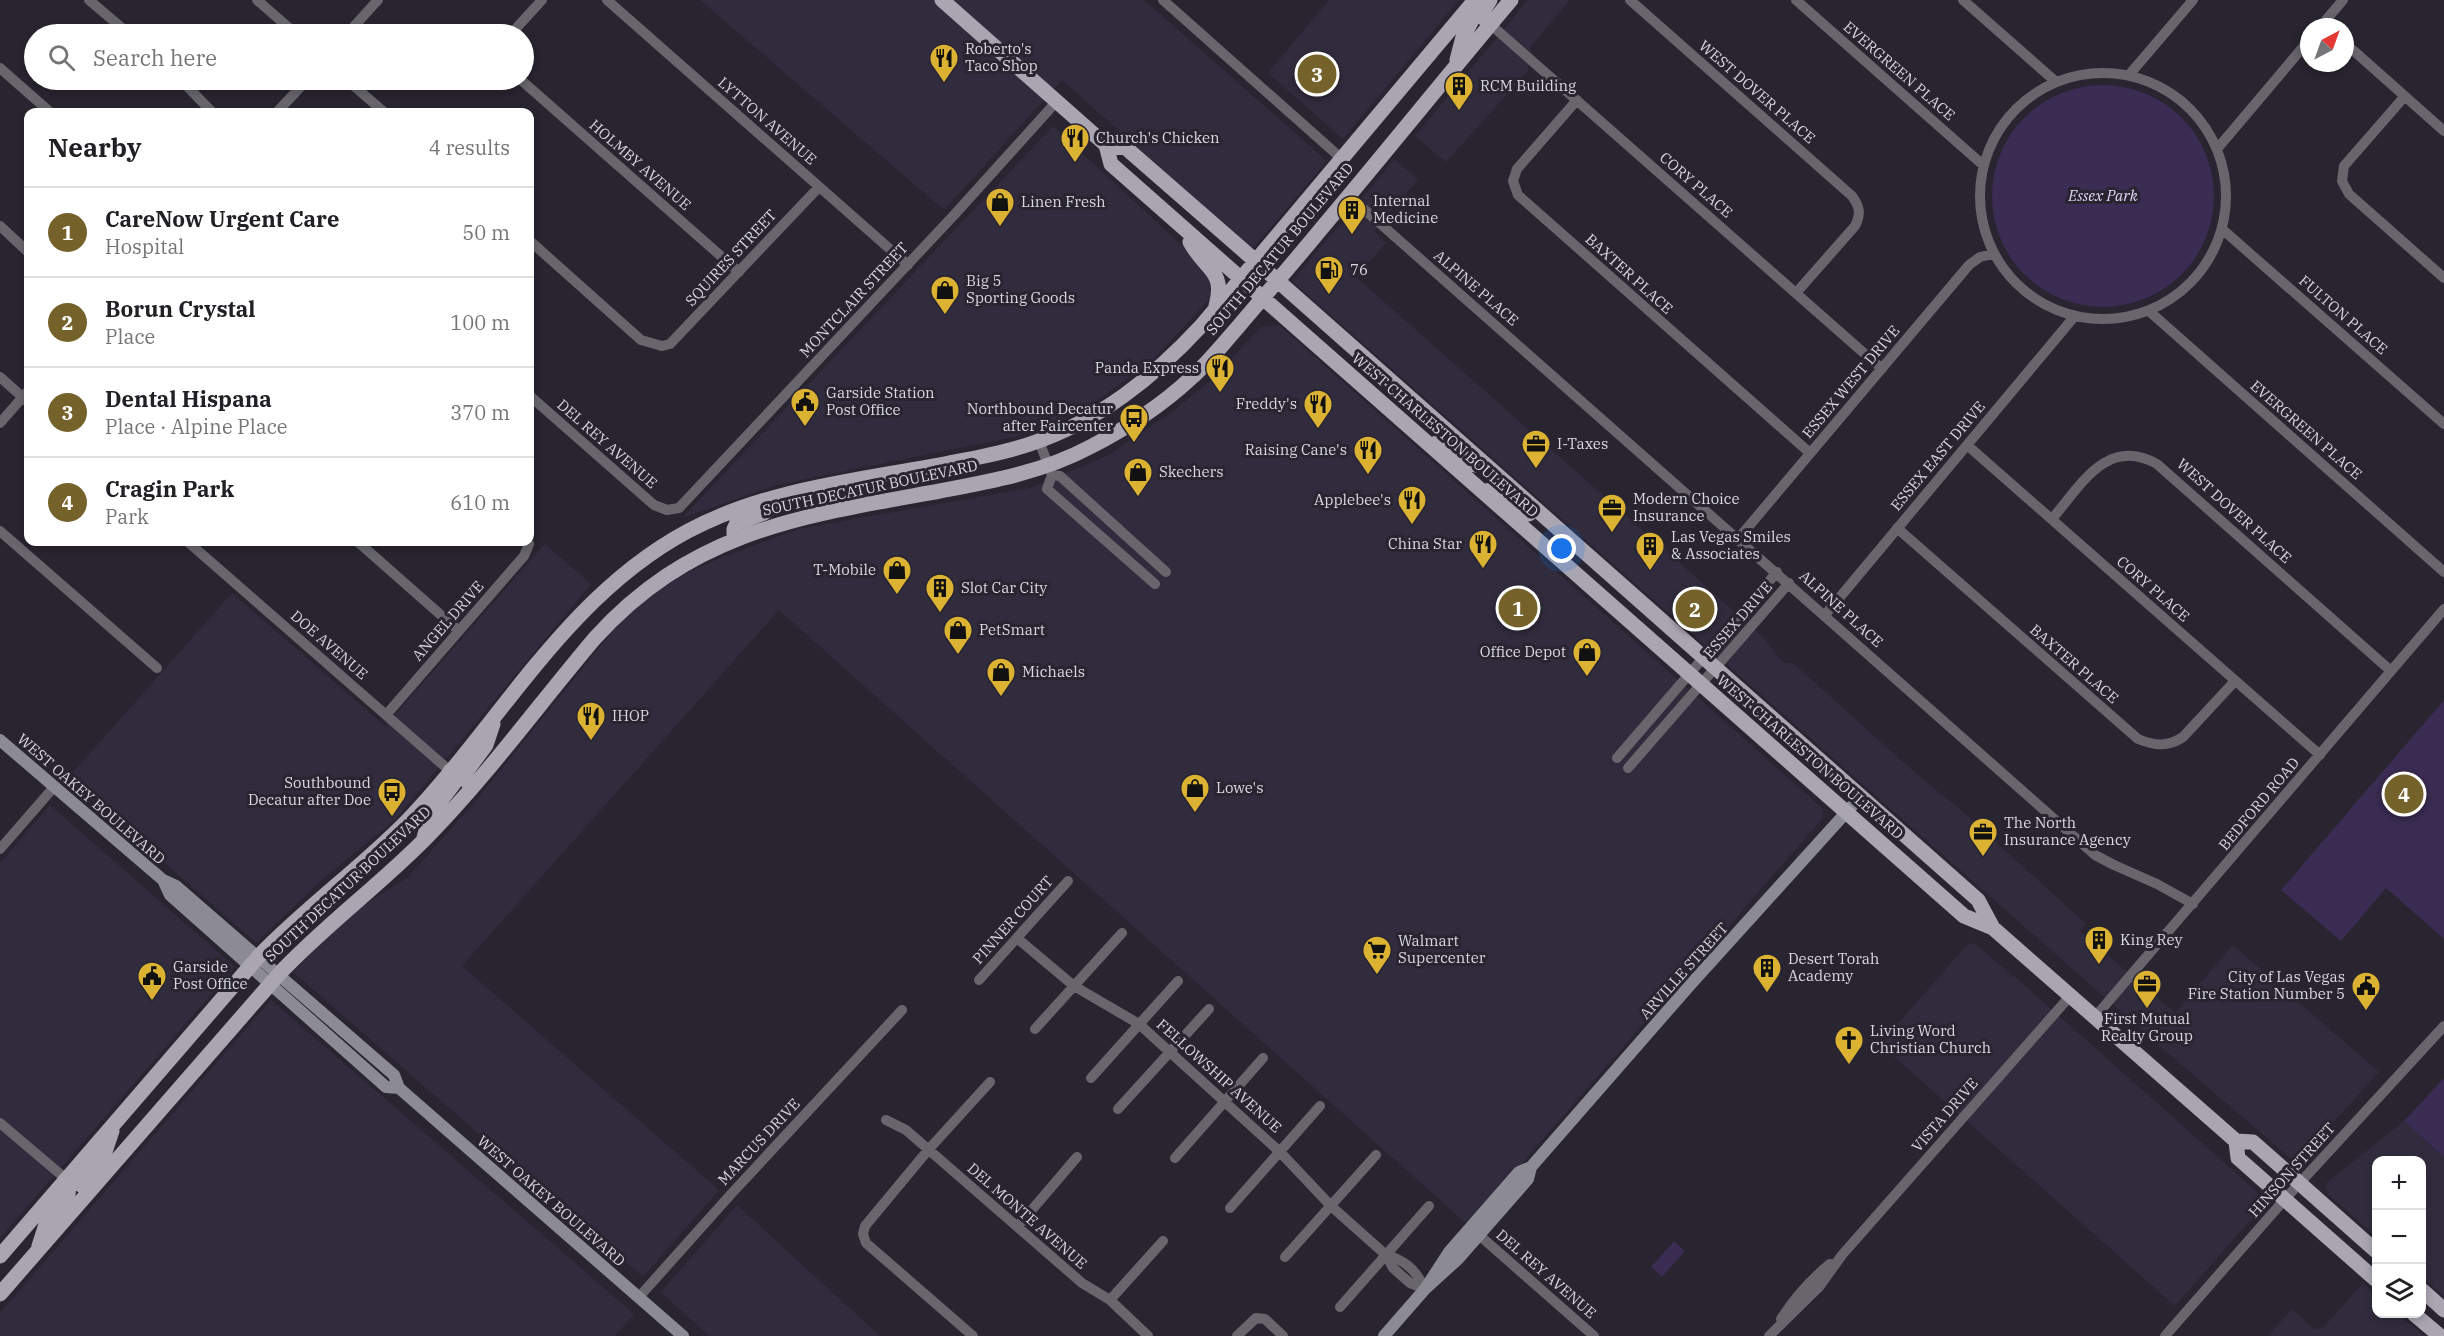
<!DOCTYPE html>
<meta charset="utf-8">
<style>
:root{--surface:#fff;--page:#f2f2f2;--text:#202124;--muted:#757577;--line:#e0e0e0;--accent:#75622b}
body{margin:0;font-family:"IBM Plex Serif",serif;background:var(--page);color:var(--text)}
.controls{position:absolute;right:18px;bottom:18px;display:grid;overflow:hidden;border-radius:12px;box-shadow:0 3px 9px #0003}
.controls button{width:54px;height:54px;display:grid;place-items:center;padding:0;border:0;border-bottom:2px solid var(--line);background:var(--surface);color:var(--text);font:30px sans-serif}
.compass{position:absolute;left:2300px;top:18px;width:54px;height:54px;border-radius:50%;background:var(--surface);box-shadow:0 3px 9px #0003;rotate:41deg}
.you{position:absolute;left:1562px;top:549px;width:21px;height:21px;margin:-15px;border:4px solid #fff;border-radius:50%;background:#1a73e8;box-shadow:0 0 0 9px #1a73e833}
.badge{display:grid;place-items:center;width:39px;height:39px;border-radius:50%;background:var(--accent);color:#fff;font-size:20px;font-weight:700}
.pin{position:absolute;translate:-50% -50%;border:3px solid #fff;box-shadow:0 2px 6px #0006}
.list{margin:0;padding:0;list-style:none}
h2{display:flex;justify-content:space-between;align-items:center;height:78px;margin:0;padding:0 24px;font-size:26px}
h2 small{font-size:20px;font-weight:400;color:var(--muted)}
.list li{display:grid;grid-template-columns:39px 1fr auto;gap:18px;align-items:center;box-sizing:border-box;height:90px;padding:0 24px;border-top:2px solid var(--line)}
.list b{display:block;font-size:22px;white-space:nowrap}
.list p{margin:0;font-size:20px;white-space:nowrap;color:var(--muted)}
.list em{font-size:20px;font-style:normal;color:var(--muted)}
.icon{flex:none;width:33px;height:33px;fill:none;stroke:currentColor;stroke-width:2;stroke-linecap:round;stroke-linejoin:round}
.map{position:relative;flex:none;width:2444px;height:1336px;overflow:hidden}
.search{position:absolute;background:var(--surface);box-shadow:0 3px 9px #0003;left:24px;top:24px;width:510px;height:66px;display:flex;align-items:center;gap:15px;box-sizing:border-box;padding:0 21px;border-radius:33px;color:var(--muted);font-size:22px}
.panel{position:absolute;background:var(--surface);box-shadow:0 3px 9px #0003;left:24px;top:108px;width:510px;height:438px;border-radius:12px}
.map>svg:first-child{display:block}
</style>
<div class="map">
<svg width="2444" height="1336" viewBox="0 0 2444 1336">
<rect width="100%" height="100%" fill="#282430"/>
<path fill="#312c3d" d="M700 0H1144L1327 161 1252 249 1062 80 944 210Z
M1329 0H1459L1343 139 1268 73Z
M1528 0H1570L1531 46 1528 71 1446 162 1415 136Z
M1053 126 1191 254 1213 278 1216 292 1152 361 1088 407 1019 436 776 485 682 518Z
M1395 159 1418 180 1374 231 1386 243 1356 277 1760 634 1784 663H1793L1912 770 1963 812 2086 924 2080 931 2175 1013 2233 945 2379 1072 2301 1158 2291 1159 2153 1040 1292 281Z
M1279 325 1822 808 1823 818 1468 1225 779 610 462 966 719 1190 643 1277 293 972 346 917 408 877 474 803 619 623 667 582 720 558 798 529 1030 488 1109 455 1176 409 1210 381 1261 327Z
M545 544 591 584 396 819 324 878 256 943 68 778 232 593 385 726Z
M50 805 235 967 0 1238V863Z
M1972 943 1976 944 2009 973 2010 978 2013 975 2264 1198 2262 1207 2175 1306 1880 1044 1967 945Z
M271 1000 634 1314 615 1336H0V1313Z
M2404 1121 2444 1157V1297L2422 1277V1160H2376V1237L2327 1193 2326 1183Z
M737 1205 880 1336H709L661 1292Z
M2363 1283 2376 1295V1314H2398L2424 1336H2268L2292 1309 2314 1329 2323 1328Z"/>
<path fill="#3a2c52" d="M1992 196a111 111 0 1 1 222 0a111 111 0 1 1-222 0Z
M2444 700V939L2386 888 2341 941 2281 890Z
M2444 1078V1157L2404 1121Z
M1674 1241 1685 1251 1662 1277 1651 1267Z"/>
<g fill="none" stroke-linecap="round" stroke-linejoin="round">
<path stroke="#68666c" stroke-width="10" d="M89 0 129 34
M257 0 296 34
M607 0 908 265
M1163 0 1342 159
M1630 0 1852 196C1860 207 1861 214 1855 226L1796 293
M1796 0 1983 165
M1963 0 2055 81
M1490 24 1882 369
M2320 27 2343 0
M347 34 378 0
M511 34 542 0
M2345 43 2444 131
M0 68 50 112
M1980 196a123 123 0 1 1 246 0a123 123 0 1 1-246 0Z
M2129 75 2193 0
M181 80 212 112
M347 80 384 112
M521 80 739 272
M2405 96 2344 166 2342 181 2349 194 2444 278
M1577 100 1517 169 1513 181 1518 195 1810 453
M277 112 307 80
M2217 149 2309 40
M1349 196 2095 855 2114 865 2157 884 2193 904
M0 226 28 252
M2222 229 2444 424
M530 241 641 340 662 346 670 344 819 187
M2149 311 2444 572
M0 377 28 402
M530 396 654 505 667 510 679 508 955 214 1057 101
M0 423 28 391
M1039 441 1052 475 1047 489 1155 584
M1967 445 2320 755
M1052 475 1060 476 1166 572
M2052 519C2081 485 2107 436 2157 464L2391 671
M1897 528 2138 739C2155 746 2168 747 2183 737L2235 681
M0 531 157 668
M1738 539 1969 265 1980 257 1993 254
M188 542 450 771
M358 542 459 631
M1825 615 2074 317
M386 715 524 556 529 544 526 542
M1617 758 1777 572
M1628 768 1789 583
M0 849 54 787
M1017 938 1074 986 1139 1024 1280 1152 1331 1206 1386 1255 1393 1268 1410 1283 1425 1289
M979 980 1068 881
M2095 1017 2444 609
M1035 1029 1122 933
M1091 1078 1178 981
M1118 1109 1209 1009
M886 1120 906 1130 1082 1283 1110 1300 1148 1336
M0 1123 66 1179
M1175 1158 1263 1058
M1230 1208 1320 1106
M1018 1226 1077 1157
M1479 1235 1594 1336
M1386 1255C1405 1260 1416 1270 1425 1289
M1285 1257 1376 1155
M639 1297 732 1193 902 1010
M1110 1300 1163 1241
M1340 1307 1429 1206
M1781 1319C1795 1297 1809 1281 1830 1264
M973 1336 866 1243 863 1234 865 1226 929 1149 990 1082
M1237 1336 1256 1318 1265 1319 1283 1336
M1769 1336 1819 1287 1842 1255 2071 995
M2165 1336 2285 1199 2444 1026"/>
<path stroke="#8c8a93" stroke-width="12" d="M0 740 163 880 176 886 394 1075 399 1088 683 1336
M163 880 170 895 386 1087 399 1088
M1425 1289 1449 1252 1519 1172 1531 1167 1690 985 1861 796
M1384 1336 1425 1289 1458 1259 1528 1179 1531 1167"/>
<path stroke="#a9a5b1" stroke-width="15" d="M942 0 1106 145 1126 148 1244 251 1978 900 1993 928
M1490 0 1480 15 1490 24
M1457 60 1463 37 1471 22 1467 10
M1106 145 1111 164 1964 916 1993 928 2236 1141 2253 1142 2376 1251
M1190 242C1205 270 1226 270 1216 306
M1436 443 1470 464 1475 465 1484 463
M1483 492C1498 485 1517 506 1529 514
M734 539V529L737 523 764 513 784 497
M471 787 465 778 466 772 486 745 493 724
M424 838 430 815 455 782 450 771
M2236 1141 2238 1158 2376 1280
M89 1192 80 1184V1181L105 1152 112 1131
M39 1246 48 1218 68 1195 69 1184 66 1179
M0 1256 259 956C305 908 360 869 407 821 500 724 566 596 688 531 769 488 861 480 949 463 976 458 1004 453 1030 444 1099 421 1153 378 1202 325L1475 0
M2422 1290 2444 1310
M0 1294 279 974C325 925 380 885 427 837 487 776 539 704 595 638 694 529 803 516 940 491 993 481 1043 472 1090 447 1127 428 1161 406 1191 378 1208 363 1223 344 1238 327 1266 294 1294 262 1321 229 1385 153 1447 76 1511 0
M2414 1314 2440 1336"/>
</g>
<defs>
<g id="restaurant-pin" transform="scale(1.5)"><path d="M0 17L-7.5 6A9.5 9.5 0 1 1 7.5 6Z" fill="#dcb233" stroke="#282430"/><path d="M-5-6h1v4h1v-4h1v4h1v-4h1v5L-1.5 .5V6h-2V.5L-5-1ZM5-6V6H3V1.5H1.5Q1.5-4 5-6Z" fill="#111"/></g>
<g id="building-pin" transform="scale(1.5)"><path d="M0 17L-7.5 6A9.5 9.5 0 1 1 7.5 6Z" fill="#dcb233" stroke="#282430"/><path d="M-4-6H4V6H1V3H-1V6H-4ZM-2.5-4.3h1.7v1.8h-1.7ZM.8-4.3h1.7v1.8H.8ZM-2.5-1h1.7V.8h-1.7ZM.8-1h1.7V.8H.8Z" fill="#111"/></g>
<g id="shop-pin" transform="scale(1.5)"><path d="M0 17L-7.5 6A9.5 9.5 0 1 1 7.5 6Z" fill="#dcb233" stroke="#282430"/><path d="M-5-2.5h2.3a2.7 3.5 0 0 1 5.4 0H5L5.5 6h-11ZM-1.5-2.5h3a1.5 2.3 0 0 0-3 0Z" fill="#111"/></g>
<g id="fuel-pin" transform="scale(1.5)"><path d="M0 17L-7.5 6A9.5 9.5 0 1 1 7.5 6Z" fill="#dcb233" stroke="#282430"/><path d="M-5.5-6h7V0h2V4h1.3V-2.5L3-4.5l.8-.8L6-3V5H2.5V1h-1V6h-7ZM-4.2-4.7v3.2H.2V-4.7Z" fill="#111"/></g>
<g id="civic-pin" transform="scale(1.5)"><path d="M0 17L-7.5 6A9.5 9.5 0 1 1 7.5 6Z" fill="#dcb233" stroke="#282430"/><path d="M-.6-6.5H3V-4.5H.6V-3L4-1V1h2V6H-6V1h2V-1L-.6-3ZM-1.2 2.5V6h2.4V2.5Z" fill="#111"/></g>
<g id="bus-pin" transform="scale(1.5)"><path d="M0 17L-7.5 6A9.5 9.5 0 1 1 7.5 6Z" fill="#dcb233" stroke="#282430"/><path d="M-5-6H5V4H4V6H2V4H-2V6H-4V4H-5ZM-3.5-4V0h7V-4ZM-3.5 1.2v1.5H-2V1.2ZM2 1.2v1.5H3.5V1.2Z" fill="#111"/></g>
<g id="office-pin" transform="scale(1.5)"><path d="M0 17L-7.5 6A9.5 9.5 0 1 1 7.5 6Z" fill="#dcb233" stroke="#282430"/><path d="M-6-3h4V-5.5h4V-3h4V5H-6ZM-1-4.5V-3h2v-1.5ZM-6 0V1H6V0Z" fill="#111"/></g>
<g id="supermarket-pin" transform="scale(1.5)"><path d="M0 17L-7.5 6A9.5 9.5 0 1 1 7.5 6Z" fill="#dcb233" stroke="#282430"/><path d="M-6-5.5h2.5l.6 2H6L4.5 2H-2.5L-4.4-4H-6ZM-1.5 3.2a1.3 1.3 0 1 0 .1 0ZM3 3.2a1.3 1.3 0 1 0 .1 0Z" fill="#111"/></g>
<g id="church-pin" transform="scale(1.5)"><path d="M0 17L-7.5 6A9.5 9.5 0 1 1 7.5 6Z" fill="#dcb233" stroke="#282430"/><path d="M-1.2-6h2.4v3.5h3.3v2.4h-3.3V6h-2.4V-.1h-3.3v-2.4h3.3Z" fill="#111"/></g>
</defs>
<g fill-rule="evenodd">
<use href="#restaurant-pin" x="944" y="58"/>
<use href="#building-pin" x="1459" y="86"/>
<use href="#restaurant-pin" x="1075" y="138"/>
<use href="#shop-pin" x="1000" y="202"/>
<use href="#building-pin" x="1352" y="210"/>
<use href="#fuel-pin" x="1329" y="270"/>
<use href="#shop-pin" x="945" y="290"/>
<use href="#restaurant-pin" x="1220" y="368"/>
<use href="#civic-pin" x="805" y="402"/>
<use href="#restaurant-pin" x="1318" y="404"/>
<use href="#bus-pin" x="1134" y="418"/>
<use href="#office-pin" x="1536" y="444"/>
<use href="#restaurant-pin" x="1368" y="450"/>
<use href="#shop-pin" x="1138" y="472"/>
<use href="#restaurant-pin" x="1412" y="500"/>
<use href="#office-pin" x="1612" y="508"/>
<use href="#restaurant-pin" x="1483" y="544"/>
<use href="#building-pin" x="1650" y="546"/>
<use href="#shop-pin" x="897" y="570"/>
<use href="#building-pin" x="940" y="588"/>
<use href="#shop-pin" x="958" y="630"/>
<use href="#shop-pin" x="1587" y="652"/>
<use href="#shop-pin" x="1001" y="672"/>
<use href="#restaurant-pin" x="591" y="716"/>
<use href="#shop-pin" x="1195" y="788"/>
<use href="#bus-pin" x="392" y="792"/>
<use href="#office-pin" x="1983" y="832"/>
<use href="#building-pin" x="2099" y="940"/>
<use href="#supermarket-pin" x="1377" y="950"/>
<use href="#building-pin" x="1767" y="968"/>
<use href="#civic-pin" x="152" y="976"/>
<use href="#office-pin" x="2147" y="984"/>
<use href="#civic-pin" x="2366" y="986"/>
<use href="#church-pin" x="1849" y="1040"/>
</g>
<g text-anchor="middle" stroke-width="6" stroke-linejoin="round" paint-order="stroke">
<g font-size="15" fill="#d9d7df" stroke="#282430" text-anchor="start">
<text x="965" y="54">Roberto's<tspan x="965" dy="17">Taco Shop</tspan></text>
<text x="1480" y="91">RCM Building</text>
<text x="1096" y="143">Church's Chicken</text>
<text x="1373" y="206">Internal<tspan x="1373" dy="17">Medicine</tspan></text>
<text x="1021" y="207">Linen Fresh</text>
<text x="1350" y="275">76</text>
<text x="966" y="286">Big 5<tspan x="966" dy="17">Sporting Goods</tspan></text>
<text x="1199" y="373" text-anchor="end">Panda Express</text>
<text x="826" y="398">Garside Station<tspan x="826" dy="17">Post Office</tspan></text>
<text x="1297" y="409" text-anchor="end">Freddy's</text>
<text x="1113" y="414" text-anchor="end">Northbound Decatur<tspan x="1113" dy="17">after Faircenter</tspan></text>
<text x="1557" y="449">I-Taxes</text>
<text x="1347" y="455" text-anchor="end">Raising Cane's</text>
<text x="1159" y="477">Skechers</text>
<text x="1633" y="504">Modern Choice<tspan x="1633" dy="17">Insurance</tspan></text>
<text x="1391" y="505" text-anchor="end">Applebee's</text>
<text x="1671" y="542">Las Vegas Smiles<tspan x="1671" dy="17">&amp; Associates</tspan></text>
<text x="1462" y="549" text-anchor="end">China Star</text>
<text x="876" y="575" text-anchor="end">T-Mobile</text>
<text x="961" y="593">Slot Car City</text>
<text x="979" y="635">PetSmart</text>
<text x="1566" y="657" text-anchor="end">Office Depot</text>
<text x="1022" y="677">Michaels</text>
<text x="612" y="721">IHOP</text>
<text x="371" y="788" text-anchor="end">Southbound<tspan x="371" dy="17">Decatur after Doe</tspan></text>
<text x="1216" y="793">Lowe's</text>
<text x="2004" y="828">The North<tspan x="2004" dy="17">Insurance Agency</tspan></text>
<text x="2120" y="945">King Rey</text>
<text x="1398" y="946">Walmart<tspan x="1398" dy="17">Supercenter</tspan></text>
<text x="1788" y="964">Desert Torah<tspan x="1788" dy="17">Academy</tspan></text>
<text x="173" y="972">Garside<tspan x="173" dy="17">Post Office</tspan></text>
<text x="2345" y="982" text-anchor="end">City of Las Vegas<tspan x="2345" dy="17">Fire Station Number 5</tspan></text>
<text x="2147" y="1024" text-anchor="middle">First Mutual<tspan x="2147" dy="17">Realty Group</tspan></text>
<text x="1870" y="1036">Living Word<tspan x="1870" dy="17">Christian Church</tspan></text>
</g>
<g font-size="15" fill="#d9d7df" stroke="#282430">
<text transform="translate(1899 71) rotate(41)" y="5">EVERGREEN PLACE</text>
<text transform="translate(1757 92) rotate(41)" y="5">WEST DOVER PLACE</text>
<text transform="translate(767 121) rotate(41)" y="5">LYTTON AVENUE</text>
<text transform="translate(640 165) rotate(41)" y="5">HOLMBY AVENUE</text>
<text transform="translate(1696 185) rotate(41)" y="5">CORY PLACE</text>
<text transform="translate(1280 249) rotate(-50)" y="5">SOUTH DECATUR BOULEVARD</text>
<text transform="translate(731 258) rotate(-47)" y="5">SQUIRES STREET</text>
<text transform="translate(1629 274) rotate(42)" y="5">BAXTER PLACE</text>
<text transform="translate(1476 288) rotate(41)" y="5">ALPINE PLACE</text>
<text transform="translate(854 300) rotate(-47)" y="5">MONTCLAIR STREET</text>
<text transform="translate(2343 315) rotate(41)" y="5">FULTON PLACE</text>
<text transform="translate(1851 382) rotate(-50)" y="5">ESSEX WEST DRIVE</text>
<text transform="translate(2306 430) rotate(41)" y="5">EVERGREEN PLACE</text>
<text transform="translate(1445 435) rotate(41)" y="5">WEST CHARLESTON BOULEVARD</text>
<text transform="translate(607 444) rotate(41)" y="5">DEL REY AVENUE</text>
<text transform="translate(1938 456) rotate(-50)" y="5">ESSEX EAST DRIVE</text>
<text transform="translate(870 488) rotate(-12)" y="5">SOUTH DECATUR BOULEVARD</text>
<text transform="translate(2234 511) rotate(42)" y="5">WEST DOVER PLACE</text>
<text transform="translate(2153 589) rotate(41)" y="5">CORY PLACE</text>
<text transform="translate(1841 609) rotate(42)" y="5">ALPINE PLACE</text>
<text transform="translate(1738 620) rotate(-49)" y="5">ESSEX DRIVE</text>
<text transform="translate(448 621) rotate(-49)" y="5">ANGEL DRIVE</text>
<text transform="translate(329 645) rotate(41)" y="5">DOE AVENUE</text>
<text transform="translate(2074 664) rotate(41)" y="5">BAXTER PLACE</text>
<text transform="translate(1810 757) rotate(41)" y="5">WEST CHARLESTON BOULEVARD</text>
<text transform="translate(91 799) rotate(41)" y="5">WEST OAKEY BOULEVARD</text>
<text transform="translate(2259 804) rotate(-50)" y="5">BEDFORD ROAD</text>
<text transform="translate(348 884) rotate(-43)" y="5">SOUTH DECATUR BOULEVARD</text>
<text transform="translate(1013 920) rotate(-48)" y="5">PINNER COURT</text>
<text transform="translate(1684 971) rotate(-48)" y="5">ARVILLE STREET</text>
<text transform="translate(1219 1076) rotate(42)" y="5">FELLOWSHIP AVENUE</text>
<text transform="translate(1945 1115) rotate(-49)" y="5">VISTA DRIVE</text>
<text transform="translate(759 1142) rotate(-47)" y="5">MARCUS DRIVE</text>
<text transform="translate(2292 1170) rotate(-48)" y="5">HINSON STREET</text>
<text transform="translate(551 1201) rotate(41)" y="5">WEST OAKEY BOULEVARD</text>
<text transform="translate(1027 1216) rotate(41)" y="5">DEL MONTE AVENUE</text>
<text transform="translate(1546 1274) rotate(41)" y="5">DEL REY AVENUE</text>
</g>
<g font-size="15" font-style="italic" fill="#e2d7fa" stroke="#282430">
<text x="2103" y="201">Essex Park</text>
</g>
</g>
</svg>
<div class="controls">
<button>+</button>
<button>−</button>
<button><svg class="icon" aria-label="layers" viewBox="0 0 24 24"><path d="M12 4l9 5-9 5-9-5zM3 14l9 5 9-5"/></svg></button>
</div>
<svg class="compass" viewBox="-18 -18 36 36"><path d="M0-13l5 13h-10z" fill="#e53935"/><path d="M0 13l5-13h-10z" fill="#757577"/></svg>
<div class="you"></div>
<div class="pin badge" style="left:1518px;top:608px">1</div>
<div class="pin badge" style="left:1695px;top:609px">2</div>
<div class="pin badge" style="left:1317px;top:74px">3</div>
<div class="pin badge" style="left:2404px;top:794px">4</div>
<div class="search"><svg class="icon" aria-label="search" viewBox="0 0 24 24"><circle cx="10" cy="10" r="6"/><path d="M15 15l6 6"/></svg>Search here</div>
<section class="panel">
<h2>Nearby<small>4 results</small></h2>
<ul class="list">
<li><span class="badge">1</span><div><b>CareNow Urgent Care</b><p>Hospital</p></div><em>50 m</em></li>
<li><span class="badge">2</span><div><b>Borun Crystal</b><p>Place</p></div><em>100 m</em></li>
<li><span class="badge">3</span><div><b>Dental Hispana</b><p>Place · Alpine Place</p></div><em>370 m</em></li>
<li><span class="badge">4</span><div><b>Cragin Park</b><p>Park</p></div><em>610 m</em></li>
</ul>
</section>
</div>
